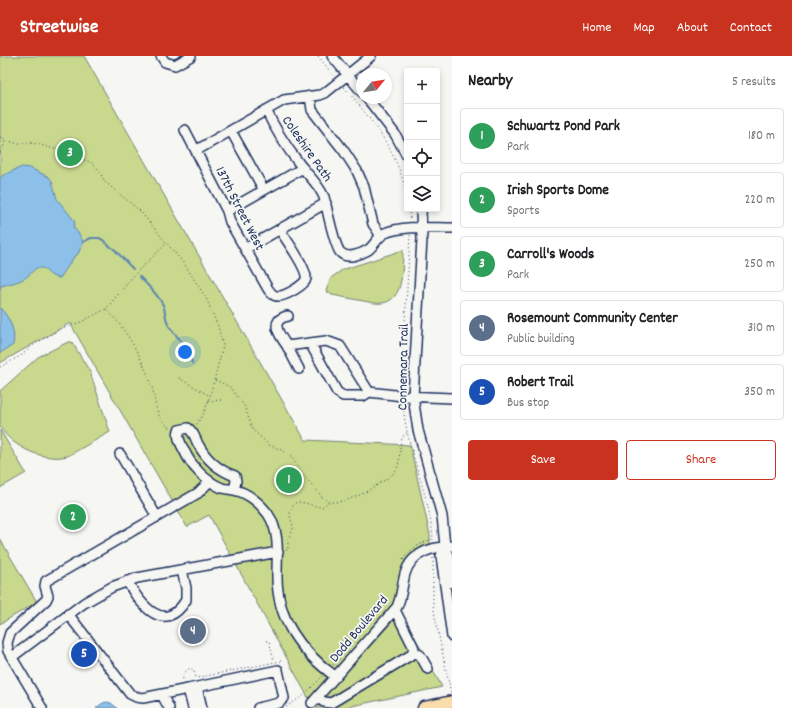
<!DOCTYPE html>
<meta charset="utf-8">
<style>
:root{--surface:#fff;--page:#f2f2f2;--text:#202124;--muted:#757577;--line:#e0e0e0;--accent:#c8321e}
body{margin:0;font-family:Dekko,sans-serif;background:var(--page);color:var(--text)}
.controls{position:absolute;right:12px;top:12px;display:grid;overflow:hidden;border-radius:4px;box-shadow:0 2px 6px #0003}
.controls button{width:36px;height:36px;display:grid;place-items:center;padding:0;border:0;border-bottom:1px solid var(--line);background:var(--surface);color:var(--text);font:20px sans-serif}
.compass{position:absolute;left:356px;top:12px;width:36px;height:36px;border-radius:50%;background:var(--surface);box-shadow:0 2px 6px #0003;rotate:60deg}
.you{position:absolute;left:185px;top:296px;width:14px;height:14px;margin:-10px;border:3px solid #fff;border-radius:50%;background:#1a73e8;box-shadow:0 0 0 6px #1a73e833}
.badge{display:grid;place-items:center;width:26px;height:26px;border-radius:50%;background:var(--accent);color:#fff;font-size:13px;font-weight:700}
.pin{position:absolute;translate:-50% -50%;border:2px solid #fff;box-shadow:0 1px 4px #0006}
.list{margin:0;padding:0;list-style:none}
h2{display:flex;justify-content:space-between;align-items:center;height:52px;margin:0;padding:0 16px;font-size:17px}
h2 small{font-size:13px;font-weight:400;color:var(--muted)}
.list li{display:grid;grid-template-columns:26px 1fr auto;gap:12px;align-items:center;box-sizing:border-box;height:56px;margin:0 8px 8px;padding:0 8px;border:1px solid var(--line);border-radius:4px}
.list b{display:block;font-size:15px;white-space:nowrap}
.list p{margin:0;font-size:13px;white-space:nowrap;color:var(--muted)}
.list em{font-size:13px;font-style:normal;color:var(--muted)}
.actions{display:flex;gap:8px;padding:12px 16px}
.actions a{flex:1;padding:9px 0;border:1px solid var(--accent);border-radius:4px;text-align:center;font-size:14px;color:var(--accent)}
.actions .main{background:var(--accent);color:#fff}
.icon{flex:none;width:22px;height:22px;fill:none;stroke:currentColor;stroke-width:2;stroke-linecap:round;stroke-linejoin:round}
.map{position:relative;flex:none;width:452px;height:652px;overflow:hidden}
header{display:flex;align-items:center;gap:24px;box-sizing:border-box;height:56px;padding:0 20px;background:var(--accent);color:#fff}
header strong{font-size:19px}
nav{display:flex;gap:22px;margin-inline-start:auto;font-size:14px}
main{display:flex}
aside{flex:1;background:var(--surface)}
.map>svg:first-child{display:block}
</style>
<header>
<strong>Streetwise</strong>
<nav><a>Home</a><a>Map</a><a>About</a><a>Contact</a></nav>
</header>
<main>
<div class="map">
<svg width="452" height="652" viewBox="0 0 452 652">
<rect width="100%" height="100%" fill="#f6f6f2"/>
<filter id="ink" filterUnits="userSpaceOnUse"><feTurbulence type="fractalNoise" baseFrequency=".025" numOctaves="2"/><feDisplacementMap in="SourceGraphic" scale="8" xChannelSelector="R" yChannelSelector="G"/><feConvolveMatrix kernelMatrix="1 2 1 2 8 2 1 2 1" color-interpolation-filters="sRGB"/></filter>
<g filter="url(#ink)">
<path fill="#c8d88c" stroke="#728475" d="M0 0H84L305 384 410 389 430 479V488L413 496 403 511 397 539 390 555 310 645 209 459 187 471 70 267 0 307Z
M403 194C402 215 405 251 374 247L332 239 326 235 331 222 342 214Z
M68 286H72L90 316 110 376C100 382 90 387 80 393 76 395 71 399 67 400 44 406 12 391 0 371V335L38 301Z
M0 374 26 417 0 432Z
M0 483 37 546 0 568Z
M401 556 442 631 342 652H316V650Z"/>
<path fill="#8dc0e9" stroke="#5f86b1" d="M22 111 30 112 49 121 52 125 57 143 73 163 75 166 73 171 79 178 83 186 78 198 74 201 60 222C52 222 49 217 43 212H36C23 226 19 225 1 230L0 233V123L3 119Z
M0 252C10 262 16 275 13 289L0 297Z
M107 646 111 647 117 652H96L103 647Z"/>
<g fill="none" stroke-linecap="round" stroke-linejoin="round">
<path stroke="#5f86b1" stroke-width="2" d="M83 186 91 182H99L103 184 108 189 114 193 133 213
M139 220C147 229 158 238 163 249 166 256 165 264 169 270 177 282 190 291 192 307"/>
<g stroke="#1b2f5e" stroke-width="12">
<path id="minor" d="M161 0 165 6 175 9 191 0
M332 0 362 36
M310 40 312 54 344 95 357 115 364 131 373 168 381 180
M367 42 395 78 407 100
M266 54C275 73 285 89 298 106 307 119 317 125 324 141 327 152 334 189 340 196 347 204 361 198 368 194 375 189 378 180 385 177 404 169 432 172 452 172
M185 74 227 155 230 166 268 233C271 237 273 240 278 240 284 241 305 229 306 223 308 214 286 183 280 174
M231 75 264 134
M197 94 284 44 320 39 325 37 371 0
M421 153 422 183 413 341 418 374 442 460 445 490 449 499 452 527
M227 155 303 112
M245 193 326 147
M288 260C268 264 280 280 287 290L310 287
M287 290 299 313
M369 336 340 290 326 285 310 287 337 336 343 340H363L369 336 403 340 452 342
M120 398 157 461
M234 434 236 425 235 420C218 414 206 403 198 388 195 382 194 376 188 372L179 374C177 381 180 387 184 394 191 410 205 425 222 432 226 433 229 433 234 434 247 436 261 448 268 458 280 476 277 497 277 517 276 563 300 595 336 621
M445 490 441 500 452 581
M127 525C140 548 164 580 186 544V532L182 514
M68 558 130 638 136 641 143 642 188 633
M413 596 420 599 428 613
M12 601 84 547 112 531 137 522 278 496
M197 631 278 614 284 642 279 647 258 652
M162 639 169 652
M318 642 324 646 331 647 411 599 414 593 413 590 395 554
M312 647 397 551C402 540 402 529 405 518 411 496 432 491 452 490
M42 652 8 595 7 587 10 577 46 544 48 540 45 530 46 525 198 437 210 425
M193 652 188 633 197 631 202 652"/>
</g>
<g stroke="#1b2f5e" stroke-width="15">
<path id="major" d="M424 652 452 646"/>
</g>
<path stroke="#1b2f5e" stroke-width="1" stroke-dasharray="1 3" stroke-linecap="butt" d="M318 0 334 20
M344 31C372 64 400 98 407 142
M0 81 14 87H33L58 94 92 107 98 113 105 126 140 155 185 209 206 242 218 270 223 290 210 340 204 357 196 369
M0 97 2 96 5 85
M409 153 410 164
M106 253C122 268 136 292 145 312 148 319 151 327 153 335 156 350 156 363 171 372
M0 311 22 299 32 290 60 273 81 266 106 253 134 219 167 187
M179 322 210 340
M215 324 230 331 245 351 252 373 269 389 284 395 292 401 301 417 315 432 322 441 328 446C351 448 375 431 393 418 404 406 396 391 404 379L407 377
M402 332V320L410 179
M208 345 221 344V347
M403 347C406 394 430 437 433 484
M286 494H288V484L293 474V470L290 460V455L295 447C302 444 314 451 322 451L327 447
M433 502V547L435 561 449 628
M403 504C410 492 420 488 432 483
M266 585H269L274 605
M333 609 341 602
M182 627 184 617 190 612 194 615 196 622 281 605
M451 636 449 628H452
M286 651 303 640 323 620"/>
<use href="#minor" stroke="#f6f6f2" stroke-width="9"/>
<use href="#major" stroke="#fbddab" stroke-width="12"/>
</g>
</g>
<g text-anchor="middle" stroke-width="3.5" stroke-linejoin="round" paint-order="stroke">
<g font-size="14" fill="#1b2f5e" stroke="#f6f6f2">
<text transform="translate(308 92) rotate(55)" y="5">Coleshire Path</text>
<text transform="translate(241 152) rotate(63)" y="5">137th Street West</text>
<text transform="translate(402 311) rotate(-89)" y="5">Connemara Trail</text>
<text transform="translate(358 572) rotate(-50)" y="5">Dodd Boulevard</text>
</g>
</g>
</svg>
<div class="controls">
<button>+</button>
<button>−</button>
<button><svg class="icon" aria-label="locate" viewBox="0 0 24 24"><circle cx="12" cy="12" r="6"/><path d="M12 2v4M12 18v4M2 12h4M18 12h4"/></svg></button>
<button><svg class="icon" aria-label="layers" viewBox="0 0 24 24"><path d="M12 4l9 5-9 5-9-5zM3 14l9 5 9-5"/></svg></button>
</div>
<svg class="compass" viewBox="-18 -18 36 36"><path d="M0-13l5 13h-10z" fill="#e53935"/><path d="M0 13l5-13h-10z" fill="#757577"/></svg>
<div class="you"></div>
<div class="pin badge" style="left:289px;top:424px;background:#2e9e5b">1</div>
<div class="pin badge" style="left:73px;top:461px;background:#2e9e5b">2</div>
<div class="pin badge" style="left:70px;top:97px;background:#2e9e5b">3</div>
<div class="pin badge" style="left:193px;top:575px;background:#5c6f8a">4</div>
<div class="pin badge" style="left:84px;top:598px;background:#1a4fb4">5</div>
</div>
<aside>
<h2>Nearby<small>5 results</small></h2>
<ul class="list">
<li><span class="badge" style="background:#2e9e5b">1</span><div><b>Schwartz Pond Park</b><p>Park</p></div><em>180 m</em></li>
<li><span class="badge" style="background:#2e9e5b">2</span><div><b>Irish Sports Dome</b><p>Sports</p></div><em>220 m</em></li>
<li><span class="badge" style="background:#2e9e5b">3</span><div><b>Carroll's Woods</b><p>Park</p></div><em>250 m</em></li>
<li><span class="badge" style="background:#5c6f8a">4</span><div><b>Rosemount Community Center</b><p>Public building</p></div><em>310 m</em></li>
<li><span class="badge" style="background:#1a4fb4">5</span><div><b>Robert Trail</b><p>Bus stop</p></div><em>350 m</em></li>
</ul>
<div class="actions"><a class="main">Save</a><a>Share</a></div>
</aside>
</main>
